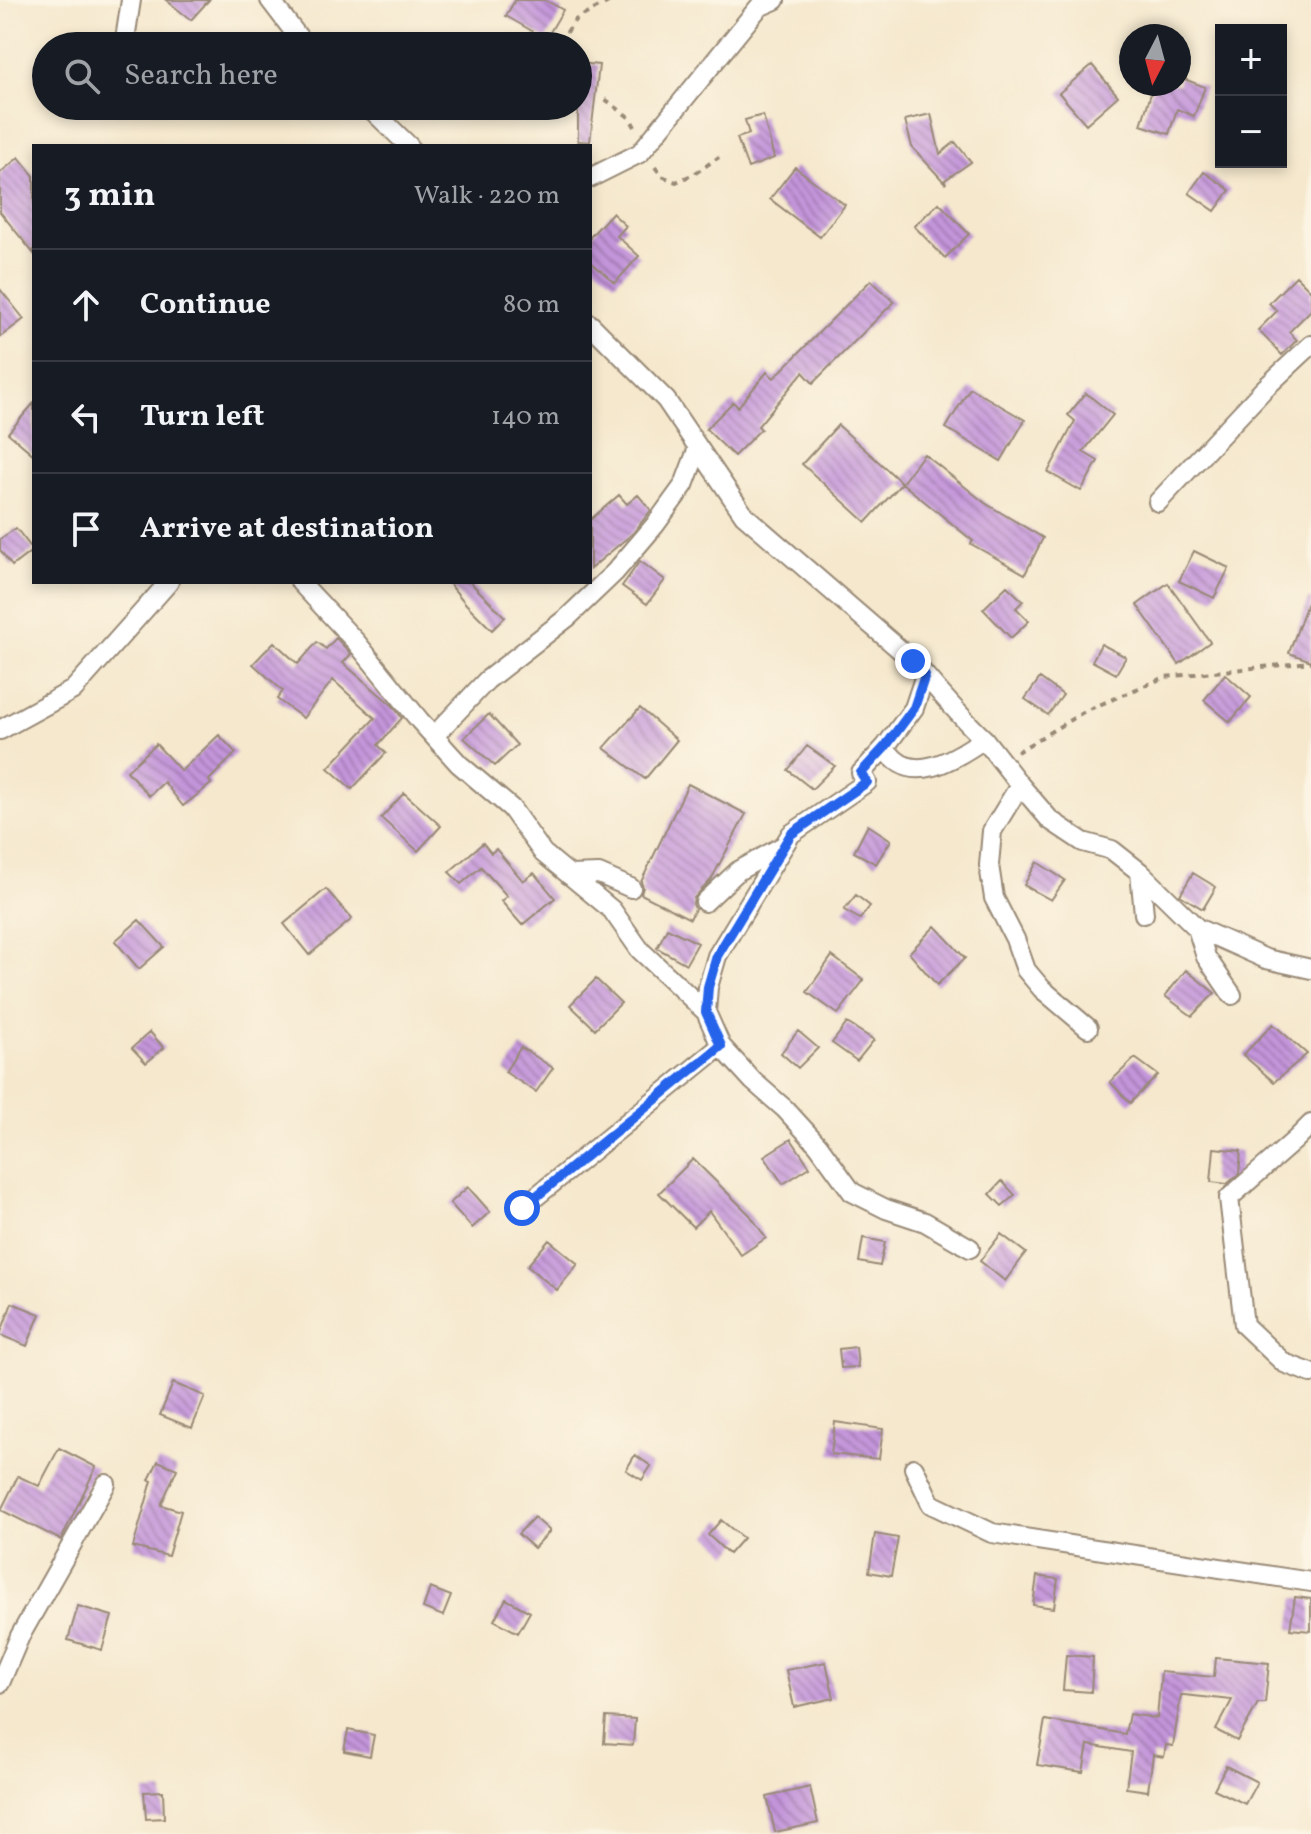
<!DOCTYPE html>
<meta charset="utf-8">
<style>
:root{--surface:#171b24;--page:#242831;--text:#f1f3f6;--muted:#9ea1a6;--line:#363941}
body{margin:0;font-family:Vollkorn,serif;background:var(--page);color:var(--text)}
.controls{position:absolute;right:24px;top:24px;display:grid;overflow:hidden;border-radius:0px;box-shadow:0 4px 12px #0003}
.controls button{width:72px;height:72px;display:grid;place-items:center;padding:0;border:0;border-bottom:2px solid var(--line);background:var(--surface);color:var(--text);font:40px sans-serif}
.compass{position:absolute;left:1119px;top:24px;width:72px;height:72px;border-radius:50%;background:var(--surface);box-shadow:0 4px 12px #0003;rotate:186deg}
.stop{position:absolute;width:24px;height:24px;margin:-18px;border:6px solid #2563eb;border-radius:50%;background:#fff}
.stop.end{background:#2563eb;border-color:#fff;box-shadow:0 2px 8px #0008}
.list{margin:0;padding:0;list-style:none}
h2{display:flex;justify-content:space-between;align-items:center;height:104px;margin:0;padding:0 32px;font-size:34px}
h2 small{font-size:26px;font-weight:400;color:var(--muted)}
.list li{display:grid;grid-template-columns:52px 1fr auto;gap:24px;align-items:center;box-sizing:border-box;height:112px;padding:0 32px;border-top:2px solid var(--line)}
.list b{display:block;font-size:30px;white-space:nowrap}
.list em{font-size:26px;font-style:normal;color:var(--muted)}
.icon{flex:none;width:44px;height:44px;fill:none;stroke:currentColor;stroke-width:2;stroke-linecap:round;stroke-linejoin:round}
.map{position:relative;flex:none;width:1311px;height:1834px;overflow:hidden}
.search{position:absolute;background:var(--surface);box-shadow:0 4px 12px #0003;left:32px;top:32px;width:560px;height:88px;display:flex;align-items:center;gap:20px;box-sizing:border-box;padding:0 28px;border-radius:44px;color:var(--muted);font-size:30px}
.panel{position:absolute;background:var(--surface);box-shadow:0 4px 12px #0003;left:32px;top:144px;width:560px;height:440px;border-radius:0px}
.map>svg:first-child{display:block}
</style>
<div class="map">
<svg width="1311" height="1834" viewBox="0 0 1311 1834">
<defs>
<pattern id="building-back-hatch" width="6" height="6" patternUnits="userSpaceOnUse" patternTransform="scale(2)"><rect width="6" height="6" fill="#c394da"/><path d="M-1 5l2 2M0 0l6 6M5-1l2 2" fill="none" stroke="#a079b0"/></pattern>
</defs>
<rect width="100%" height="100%" fill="#fcf5e5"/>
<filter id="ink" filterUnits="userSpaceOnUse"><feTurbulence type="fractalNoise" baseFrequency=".0125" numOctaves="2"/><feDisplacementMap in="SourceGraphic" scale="16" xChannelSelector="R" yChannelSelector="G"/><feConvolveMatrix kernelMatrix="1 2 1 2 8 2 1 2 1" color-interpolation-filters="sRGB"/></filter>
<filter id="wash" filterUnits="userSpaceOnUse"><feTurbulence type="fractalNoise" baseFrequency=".006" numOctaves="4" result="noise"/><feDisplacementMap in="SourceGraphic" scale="32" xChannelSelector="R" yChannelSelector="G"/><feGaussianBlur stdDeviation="1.8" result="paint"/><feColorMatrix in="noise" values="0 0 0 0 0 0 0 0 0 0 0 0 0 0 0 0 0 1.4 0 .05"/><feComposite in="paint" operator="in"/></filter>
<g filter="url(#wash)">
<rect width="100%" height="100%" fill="#f5e8cd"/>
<g id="blocks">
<path fill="url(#building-back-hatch)" d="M166 0H209L191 20Z
M515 0H545L563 10 546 39 506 16Z
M578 63 599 65 590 142 578 141Z
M1092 65 1118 96 1086 124 1059 93Z
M1179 77 1205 87 1194 116 1177 109 1169 134 1141 125 1154 84H1179Z
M931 114 940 154 955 142 971 162 945 180 946 184 912 147 905 120Z
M763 115 774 158 748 168 737 138 749 134 745 120Z
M19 157 34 176V254L0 212V173Z
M795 167 845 205 820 237 770 199Z
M1204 172 1230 190 1215 211 1189 193Z
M939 203 969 234 945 258 914 226Z
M612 213 626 226 617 236 639 256 615 283 590 261V237Z
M1296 276 1311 291V310L1289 332 1297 340 1282 355 1258 330 1277 311 1269 303Z
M871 280 894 302 813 383 803 372 758 426 761 429 734 456 706 429 733 402 738 407 767 372 774 378Z
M0 289 24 319 0 337Z
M970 388 1025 420 1001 461 946 428Z
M1086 393 1113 415 1083 452 1098 461 1081 491 1048 472 1075 421 1068 415Z
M34 403V455L8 433Z
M838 425 902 483 866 522 802 464Z
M924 454 985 503 1043 538 1025 574 971 544 973 541 902 483Z
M619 495 627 504 638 495 651 510 633 533 590 569V520Z
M16 528 33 550 12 566 0 550V539Z
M1194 551 1229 568 1214 598 1179 581Z
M640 561 665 580 647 604 622 586Z
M448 582H470L505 617 492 630 466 604Z
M1168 583 1210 642 1179 664 1137 605Z
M1007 586 1023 601 1016 608 1029 621 1011 638 983 609Z
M1309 598H1311V661L1289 653Z
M336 638 351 654 343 663 392 705 402 718 378 745 386 753 352 789 328 768 375 718 333 680 303 718 277 699 283 691 253 664 274 642 298 664 317 642 326 649Z
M1101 644 1126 657 1116 674 1092 661Z
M1225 674 1251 697 1230 722 1204 700Z
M1040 678 1063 695 1048 715 1025 699Z
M640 708 677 740 645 779 604 748Z
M489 714 517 745 495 766 464 738Z
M219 735 236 753 209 780 211 784 183 806 164 782 149 796 127 771 156 744 181 771Z
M807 746 835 766 812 789 788 770Z
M688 784 746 814 711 880 694 898 693 904 695 909 690 919 641 894 643 887 641 882Z
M404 793 441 826 418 851 381 818Z
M868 825 891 840 876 864 854 852Z
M483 843 491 853 496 849 523 881 534 873 555 898 522 925 501 901 507 896 481 867 461 884 449 872Z
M1037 862 1065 880 1051 900 1024 885Z
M1193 873 1216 887 1203 909 1180 895Z
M326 889 352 919 309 955 284 924Z
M856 895 870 906 860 919 844 910Z
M139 920 164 947 139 969 115 941Z
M935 926 965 958 937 985 909 953Z
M667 928 698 943 686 964 657 948Z
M832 956 864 980 838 1014 807 992Z
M1186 970 1215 993 1192 1016 1165 996Z
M596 979 621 1003 595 1029 570 1005Z
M847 1023 874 1040 857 1061 832 1043Z
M1273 1024 1307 1054 1274 1082 1243 1055Z
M798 1031 818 1048 798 1068 781 1053Z
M150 1032 164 1048 146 1063 132 1048Z
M521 1047 553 1068 536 1092 505 1072Z
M1135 1058 1158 1075 1130 1103 1110 1082Z
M791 1139 810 1167 783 1184 764 1156Z
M1214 1148 1241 1151 1239 1174 1227 1184 1211 1182Z
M693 1159 750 1215 766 1238 741 1255 709 1211 693 1227 659 1193Z
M1002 1181 1015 1195 1002 1206 990 1194Z
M468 1187 490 1212 472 1228 450 1203Z
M1001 1234 1026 1253 1005 1281 980 1261Z
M863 1238 885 1242 880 1266 859 1262Z
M549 1240 578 1264 557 1290 527 1266Z
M12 1303 40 1314 27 1346 0 1335Z
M856 1347 858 1367 841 1368 839 1349Z
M173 1383 205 1396 192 1428 160 1415Z
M835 1422 883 1429 879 1459 831 1454Z
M59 1448 96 1467 61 1540 1 1510 18 1476 39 1486Z
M635 1455 651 1466 642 1480 626 1470Z
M158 1461 177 1469 161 1505 181 1511 168 1556 133 1547 152 1481 149 1480Z
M534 1517 550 1531 534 1548 518 1534Z
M721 1520 743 1538 729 1554 708 1535Z
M875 1534 898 1538 891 1576 869 1572Z
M1037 1576 1058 1579 1054 1608 1033 1605Z
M430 1588 451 1596 443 1616 423 1608Z
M1295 1597 1311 1599V1631L1290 1629Z
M506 1599 530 1612 518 1633 494 1620Z
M78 1606 112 1616 102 1650 68 1640Z
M1066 1655 1093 1657 1091 1692 1063 1690Z
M1216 1658 1269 1663 1265 1703H1258L1237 1741 1216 1730 1232 1700 1184 1695H1181L1173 1746 1166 1745 1164 1757 1153 1755 1148 1791 1126 1788 1131 1752 1088 1745 1083 1772 1037 1765 1045 1720 1125 1734 1129 1714 1157 1718 1161 1672 1214 1677Z
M826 1662 834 1698 794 1707 786 1670Z
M606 1717 635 1719 633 1745 604 1743Z
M348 1730 374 1735 370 1756 344 1751Z
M1226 1766 1257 1782 1245 1804 1214 1789Z
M810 1787 818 1823 775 1832 767 1797Z
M163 1791 164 1818 146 1819 144 1792Z"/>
</g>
</g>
<g filter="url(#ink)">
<use href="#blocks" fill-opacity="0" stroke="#988976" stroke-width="2"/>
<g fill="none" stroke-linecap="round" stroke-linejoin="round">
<g stroke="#988976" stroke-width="22">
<path id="street" d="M270 0 305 46
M124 46 131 0
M368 106 409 146
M590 178 640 153 759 7 775 0
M590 324 666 400 744 515 913 661C936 688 958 715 984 739 955 759 909 789 885 747L914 708 925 675
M1158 502 1264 389 1311 345
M300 582 356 642 420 721 459 764 511 808 543 853 612 910 640 950 706 1012
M0 730 73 690 169 582
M434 736 487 680 568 617 615 572 655 525 684 485 698 448
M984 739 1020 785 1050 820 1083 842 1112 850 1140 872 1144 914
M885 747 861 773 867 782 791 834 717 956 708 987 706 1012 721 1046 753 1081 785 1109 818 1145 852 1192 886 1209 925 1222 970 1248
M1020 785 992 831 989 865 994 898 1015 939 1026 970 1042 989 1088 1028
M1140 872 1197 928 1206 957 1232 995
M569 875 599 874 631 888
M705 902 738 871 781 847
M1197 928 1266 959 1311 969
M1311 1124 1295 1140 1229 1198 1244 1325 1284 1363 1311 1373
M522 1208 721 1046
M914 1468 931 1504 992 1533 1311 1582
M0 1683 20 1636 106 1484"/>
</g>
<path stroke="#988976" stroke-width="4" stroke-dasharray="6 6" stroke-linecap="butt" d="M492 46C505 38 526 40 539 46
M548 46 561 41 575 20 612 0
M605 99 630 118 635 127
M655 167 662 176 676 182 694 174 719 157
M1017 752 1085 711 1165 677 1311 662"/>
<use href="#street" stroke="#fff" stroke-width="18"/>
</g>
</g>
<g fill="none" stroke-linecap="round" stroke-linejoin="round" filter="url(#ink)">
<path stroke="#2563eb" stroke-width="10" d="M522 1208 721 1046 706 1012 708 987 717 956 791 834 867 782 861 773 885 747 914 708 925 675 913 661"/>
</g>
</svg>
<div class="controls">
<button>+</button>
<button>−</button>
</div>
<svg class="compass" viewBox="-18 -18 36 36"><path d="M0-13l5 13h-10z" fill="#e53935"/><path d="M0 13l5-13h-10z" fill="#9ea1a6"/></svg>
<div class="stop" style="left:522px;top:1208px"></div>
<div class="stop end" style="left:913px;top:661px"></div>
<div class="search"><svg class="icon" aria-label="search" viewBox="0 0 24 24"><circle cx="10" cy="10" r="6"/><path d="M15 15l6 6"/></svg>Search here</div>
<section class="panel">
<h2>3 min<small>Walk · 220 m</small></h2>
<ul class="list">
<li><svg class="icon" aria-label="ahead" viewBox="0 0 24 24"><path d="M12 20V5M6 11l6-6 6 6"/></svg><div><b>Continue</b></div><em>80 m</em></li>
<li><svg class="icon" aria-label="left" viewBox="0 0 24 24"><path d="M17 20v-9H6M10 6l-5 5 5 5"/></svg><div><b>Turn left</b></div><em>140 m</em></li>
<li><svg class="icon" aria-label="arrive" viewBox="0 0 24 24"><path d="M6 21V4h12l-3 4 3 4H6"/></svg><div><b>Arrive at destination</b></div></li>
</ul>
</section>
</div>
